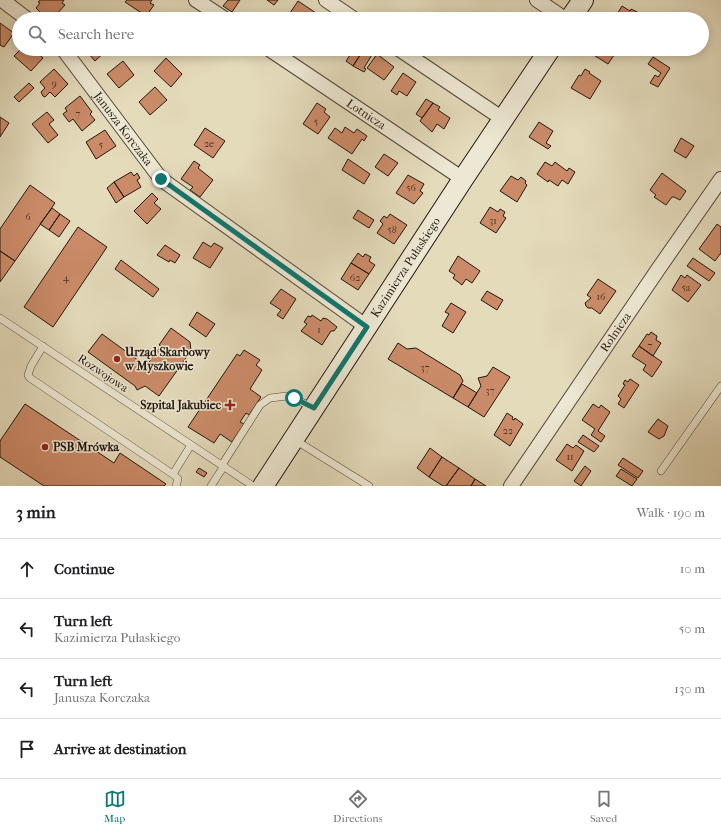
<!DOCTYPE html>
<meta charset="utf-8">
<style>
:root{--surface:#fff;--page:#f2f2f2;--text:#202124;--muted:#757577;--line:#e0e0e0;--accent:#0f766e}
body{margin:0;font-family:"IM FELL French Canon",serif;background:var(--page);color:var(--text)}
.stop{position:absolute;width:12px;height:12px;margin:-9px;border:3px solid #0f766e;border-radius:50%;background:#fff}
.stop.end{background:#0f766e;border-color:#fff;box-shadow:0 1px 4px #0008}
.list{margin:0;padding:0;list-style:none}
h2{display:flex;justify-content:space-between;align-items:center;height:52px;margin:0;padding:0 16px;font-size:17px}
h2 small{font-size:13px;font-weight:400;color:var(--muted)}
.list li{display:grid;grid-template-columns:26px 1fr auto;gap:12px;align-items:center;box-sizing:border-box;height:60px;padding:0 16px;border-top:1px solid var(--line)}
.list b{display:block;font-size:15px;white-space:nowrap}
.list p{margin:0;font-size:13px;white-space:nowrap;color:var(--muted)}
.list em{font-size:13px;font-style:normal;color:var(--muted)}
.icon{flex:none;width:22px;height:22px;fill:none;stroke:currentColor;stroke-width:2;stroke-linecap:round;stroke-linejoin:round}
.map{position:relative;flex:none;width:721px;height:486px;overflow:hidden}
.search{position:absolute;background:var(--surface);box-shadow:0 2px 10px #0003;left:12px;right:12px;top:12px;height:44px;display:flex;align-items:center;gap:10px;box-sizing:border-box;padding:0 14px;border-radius:22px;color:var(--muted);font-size:15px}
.sheet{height:292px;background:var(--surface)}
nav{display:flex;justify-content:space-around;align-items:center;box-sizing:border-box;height:56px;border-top:1px solid var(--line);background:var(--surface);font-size:11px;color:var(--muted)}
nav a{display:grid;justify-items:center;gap:2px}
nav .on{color:var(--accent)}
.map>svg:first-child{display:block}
</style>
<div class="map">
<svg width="721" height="486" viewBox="0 0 721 486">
<rect width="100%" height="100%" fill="#e4dbbb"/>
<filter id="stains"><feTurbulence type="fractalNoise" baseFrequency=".005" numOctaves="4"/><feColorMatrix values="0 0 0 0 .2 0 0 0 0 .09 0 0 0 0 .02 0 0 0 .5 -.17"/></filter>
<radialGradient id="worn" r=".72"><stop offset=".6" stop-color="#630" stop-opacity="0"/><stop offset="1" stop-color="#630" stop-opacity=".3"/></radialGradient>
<path fill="#cb8b68" stroke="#23160f" d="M40 0H64L62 3 65 5 55 16 54 15 51 18 44 13H41L36 8 40 3 38 2Z
M127 0H152L150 3 154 5 146 16 125 2Z
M228 0H240L232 12 223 6Z
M267 0H278L274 5Z
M298 1 319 15 316 19H292L288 16Z
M622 6 630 11 631 9 643 15 640 19H614Z
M0 23 14 33 4 47 0 45Z
M21 49H33L43 58 31 71 14 56Z
M88 49H108L95 61 87 52 89 50Z
M354 49H364L353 66 346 61Z
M364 49H367L373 53 364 68 366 69 364 72 353 66Z
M595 49H618L608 64 592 54Z
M377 54 394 67 384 80 367 68Z
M653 57 670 68 658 87 650 83 655 75 658 77 661 73 648 64Z
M166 58 182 74 171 87 154 71Z
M123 61 134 75 119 88 107 74Z
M54 69 68 84 55 97 50 92 45 97 43 96 41 92 45 88 40 82Z
M585 69 590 72 589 73 601 81 590 99 571 88 579 75 581 76Z
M403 73 416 82 407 96 399 91 397 95 391 91Z
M29 83 34 88 19 102 14 97Z
M155 87 167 100 150 115 139 102Z
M80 96 92 112 90 114 95 120 82 131 73 119 69 122 63 114 67 111 65 108Z
M426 99 433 103 422 118 416 114Z
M317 103 326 109 324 112 330 117 318 134 303 124Z
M433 103 440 107 438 110 450 118 444 129 437 124 432 132 420 121Z
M47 112 54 120 49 124 58 135 48 143 32 124Z
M0 117 9 123 0 137Z
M539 122 553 131 546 143 551 146 548 149 529 137Z
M345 127 354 133 357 129 367 136 364 141 362 139 352 154 328 138 335 128 342 133Z
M205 128 225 141 213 158 194 145Z
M105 130 116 146 96 159 86 142Z
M681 138 694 146 686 158 674 151Z
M384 154 398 163 388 176 375 167Z
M348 159 370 174 364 184 342 170Z
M194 161 200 165 198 168 213 180 200 197 190 190 193 187 181 179Z
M545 162 552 166 555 162 567 171 569 168 575 172 568 184 562 180 558 186 549 180 548 182 537 174Z
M131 172 134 176 137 173 140 178 137 180 141 187 124 197 114 182Z
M662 173 686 191 680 200 674 197H672L666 205 654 197 656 195 650 190Z
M408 175 424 184 420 191 423 193 414 204 396 193Z
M511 176 518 180 521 177 526 181 525 183 527 185 517 202 500 191Z
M114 182 124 197 116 203 107 188Z
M30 185 55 203 15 261 0 251V229Z
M152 193 158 199 154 203 161 209 147 224 134 211Z
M490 207 498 212 500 209 505 212 503 216 506 218 496 233 480 223Z
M52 208 60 214 49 230 40 224Z
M358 210 374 220 369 228 353 218Z
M60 214 70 221 59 237 49 230Z
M390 214 407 225 394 244 377 233 383 224 380 221 384 216 387 218Z
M717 224 721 227V254H720L715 261 699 249Z
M78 227 107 247 53 327 24 307Z
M203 242 211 247 214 243 223 248 210 268 193 258Z
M165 245 180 255 175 263 170 260 169 262 157 255Z
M0 251 15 261 0 282Z
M358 253 363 257 365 254 371 257 369 261 375 265 369 274 351 263Z
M458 256 480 271 472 283 466 279 462 285 453 278 455 275 449 271Z
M693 258 715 273 709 281 687 266Z
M121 260 159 289 153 297 115 269Z
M351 263 369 274 358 290 341 279Z
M681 275 685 278 687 275 701 285 688 302 672 290Z
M598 279 616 291 600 314 592 308H588L586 306 585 303 591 298 587 295Z
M281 289 296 299 283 319 277 315 281 310 270 303Z
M487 291 503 300 497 310 481 300Z
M451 303 466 312 453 333 442 326 449 314 445 312Z
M197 312 215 324 206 337 189 325Z
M312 315 321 321 323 318 327 319 337 327 334 331H331L322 345 301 331 307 324 304 322 308 316 311 317Z
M171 328 190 342 191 351 159 396 145 386 137 390 135 386 88 352 102 334 146 366 161 346 159 345Z
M651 332 657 336 656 340 661 343 653 356 639 346 647 334 649 335Z
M398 343 407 349 416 348 460 375 463 381 453 398 388 359Z
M639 346 662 362 652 377 643 370 646 365 632 356Z
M244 350 260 360 256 365 262 370 250 389 261 397 249 415 246 413 240 422 244 424 232 442 220 434 214 443 188 427 237 354 240 356Z
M493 367 510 377 484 417 468 407 481 386 478 378 487 376Z
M630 379 639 385 624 408 618 404 621 399 618 396 625 385 623 384 625 380 628 382Z
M462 384 477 393 468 407 453 398Z
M25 404 114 463 120 453 166 484 164 486H44L0 457V441Z
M593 404 599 408 601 405 610 412 598 431 605 436 601 442 591 435 595 429 582 420Z
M507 413 513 417 512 419 514 420 515 418 523 424 510 446 494 435Z
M658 419 668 426 664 436 659 439 648 432Z
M583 435 599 446 594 452 578 442Z
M567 444 573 448 576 445 584 451 572 471 556 460Z
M430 448 442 457 429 477 417 468Z
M442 457 459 468 446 486H443L429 477Z
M623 458 643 471 638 478 618 465Z
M585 466 591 471 581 486 574 481Z
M199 468 207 473 204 477 196 472Z
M459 468 475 479 471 486H446Z
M621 469 637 479 632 486 616 476Z
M475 479 486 486H471Z"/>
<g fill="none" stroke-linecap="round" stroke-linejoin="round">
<g stroke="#53473a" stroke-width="8">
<path id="lane" d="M0 318 253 486
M43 346 31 366 28 375 30 378 174 475 178 479 176 486
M295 440 369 486
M222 465 260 405 270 398 287 396 294 398 313 408
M661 471 721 386
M173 474 191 445
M211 486 224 466"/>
</g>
<g stroke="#53473a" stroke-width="16">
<g id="street">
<path d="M2 0 27 19"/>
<path d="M196 0 225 19"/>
<path d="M326 0 354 19"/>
<path d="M537 0 565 19"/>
<path id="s1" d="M63 49 161 179 367 327"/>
<path id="s2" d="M269 49 463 179"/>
<path d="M399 49 503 119"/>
<path id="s3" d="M511 486 659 268 721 179"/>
</g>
</g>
<g stroke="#23160f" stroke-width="22">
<g id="secondary">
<path d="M570 19 583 0"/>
<path id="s4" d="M263 486 463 179 550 49"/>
</g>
</g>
<use href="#lane" stroke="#ede8d3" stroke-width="7"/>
<use href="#street" stroke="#ede8d3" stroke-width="14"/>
<use href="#secondary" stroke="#ede8d3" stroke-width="20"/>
</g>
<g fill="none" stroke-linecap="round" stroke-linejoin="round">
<path stroke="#0f766e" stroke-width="5" d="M161 179 367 327 314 408 294 398"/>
</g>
<g fill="#8f2418" stroke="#ede8d3" stroke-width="1.5">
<circle cx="117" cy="359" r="4"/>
<path d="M228 399h4v4h4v4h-4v4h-4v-4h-4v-4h4z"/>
<circle cx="45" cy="447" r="4"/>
</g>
<g text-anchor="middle" stroke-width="3" stroke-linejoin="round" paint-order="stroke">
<g font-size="10" fill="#4d3325">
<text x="54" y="87">9</text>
<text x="78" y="117">7</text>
<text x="316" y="125">5</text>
<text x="209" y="147">2e</text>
<text x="101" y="148">5</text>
<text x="411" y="191">56</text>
<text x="28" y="220">6</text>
<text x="493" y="224">31</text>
<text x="392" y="233">58</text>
<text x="66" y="281">4</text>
<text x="355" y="281">62</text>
<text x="686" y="291">5a</text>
<text x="601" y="300">16</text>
<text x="319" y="333">1</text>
<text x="650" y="349">7</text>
<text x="425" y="371">37</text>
<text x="490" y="394">37</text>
<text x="508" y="434">22</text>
<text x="570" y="460">11</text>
</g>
<g font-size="12" fill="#23160f" stroke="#ede8d3">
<text dy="4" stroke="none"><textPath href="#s2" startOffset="117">Lotnicza</textPath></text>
<text dy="4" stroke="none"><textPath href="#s1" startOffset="100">Janusza Korczaka</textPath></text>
<text dy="4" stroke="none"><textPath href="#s4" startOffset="261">Kazimierza Pułaskiego</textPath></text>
<text dy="4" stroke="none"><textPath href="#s3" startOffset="186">Rolnicza</textPath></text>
<text transform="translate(103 373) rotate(34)" y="4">Rozwojowa</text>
</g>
<g font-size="12" font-weight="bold" fill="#23160f" stroke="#ede8d3" text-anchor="start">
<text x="125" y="356">Urząd Skarbowy<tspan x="125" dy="14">w Myszkowie</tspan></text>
<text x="221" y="409" text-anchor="end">Szpital Jakubiec</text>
<text x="53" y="451">PSB Mrówka</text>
</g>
</g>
<rect width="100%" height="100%" filter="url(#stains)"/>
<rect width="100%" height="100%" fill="url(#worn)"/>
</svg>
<div class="stop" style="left:294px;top:398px"></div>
<div class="stop end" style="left:161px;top:179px"></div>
<div class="search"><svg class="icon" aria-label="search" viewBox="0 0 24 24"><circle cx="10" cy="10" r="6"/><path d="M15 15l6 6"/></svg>Search here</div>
</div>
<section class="sheet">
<h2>3 min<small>Walk · 190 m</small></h2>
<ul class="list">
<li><svg class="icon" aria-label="ahead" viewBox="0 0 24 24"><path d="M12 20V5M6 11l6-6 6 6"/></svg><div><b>Continue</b></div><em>10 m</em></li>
<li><svg class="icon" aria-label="left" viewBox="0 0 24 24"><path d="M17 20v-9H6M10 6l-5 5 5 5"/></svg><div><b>Turn left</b><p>Kazimierza Pułaskiego</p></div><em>50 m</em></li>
<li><svg class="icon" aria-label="left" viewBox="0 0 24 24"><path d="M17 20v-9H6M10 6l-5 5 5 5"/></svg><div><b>Turn left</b><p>Janusza Korczaka</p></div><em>130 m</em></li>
<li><svg class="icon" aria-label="arrive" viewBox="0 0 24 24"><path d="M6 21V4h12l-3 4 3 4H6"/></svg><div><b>Arrive at destination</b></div></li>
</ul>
</section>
<nav>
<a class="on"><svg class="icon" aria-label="map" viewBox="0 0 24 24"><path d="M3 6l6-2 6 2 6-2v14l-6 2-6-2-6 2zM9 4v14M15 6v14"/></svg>Map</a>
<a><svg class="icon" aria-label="directions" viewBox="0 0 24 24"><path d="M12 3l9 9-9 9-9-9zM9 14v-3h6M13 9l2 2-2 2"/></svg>Directions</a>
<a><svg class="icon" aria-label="saved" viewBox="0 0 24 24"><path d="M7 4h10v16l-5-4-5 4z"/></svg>Saved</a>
</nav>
